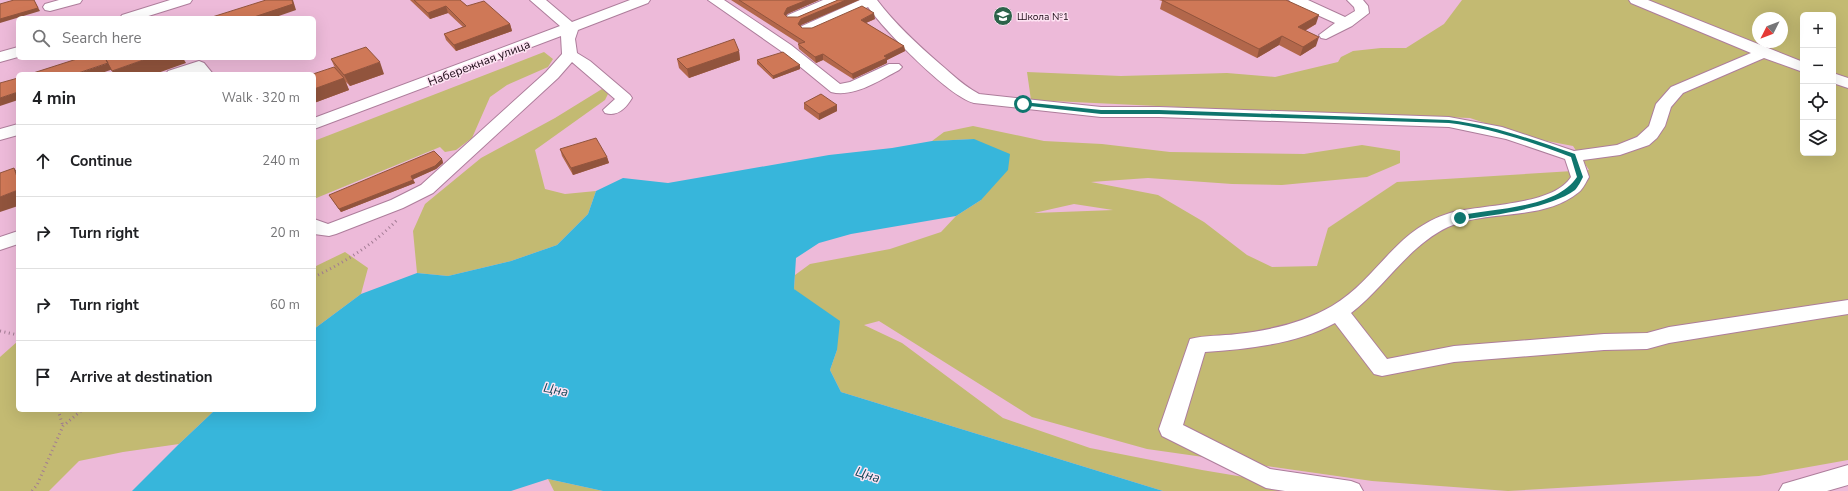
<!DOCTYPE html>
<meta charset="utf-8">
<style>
:root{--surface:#fff;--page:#f2f2f2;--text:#202124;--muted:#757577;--line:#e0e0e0}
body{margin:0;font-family:"Nunito Sans",sans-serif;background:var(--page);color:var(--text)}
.controls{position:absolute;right:12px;top:12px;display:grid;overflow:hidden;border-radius:6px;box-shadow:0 4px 16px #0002}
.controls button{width:36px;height:36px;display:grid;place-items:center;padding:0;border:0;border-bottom:1px solid var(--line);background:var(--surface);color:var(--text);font:20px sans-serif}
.compass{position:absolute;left:1752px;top:12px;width:36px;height:36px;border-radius:50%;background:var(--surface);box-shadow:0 4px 16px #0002;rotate:228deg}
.stop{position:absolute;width:12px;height:12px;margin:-9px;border:3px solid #0f766e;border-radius:50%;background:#fff}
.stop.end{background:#0f766e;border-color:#fff;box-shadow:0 1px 4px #0008}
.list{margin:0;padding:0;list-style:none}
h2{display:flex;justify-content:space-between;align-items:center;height:52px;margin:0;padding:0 16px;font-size:17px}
h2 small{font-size:13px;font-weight:400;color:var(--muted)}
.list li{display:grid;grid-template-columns:26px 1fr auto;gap:12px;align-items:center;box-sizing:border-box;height:72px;padding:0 16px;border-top:1px solid var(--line)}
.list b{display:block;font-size:15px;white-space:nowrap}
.list em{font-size:13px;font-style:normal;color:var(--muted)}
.icon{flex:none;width:22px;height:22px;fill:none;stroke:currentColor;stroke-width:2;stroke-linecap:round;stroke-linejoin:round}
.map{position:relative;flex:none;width:1848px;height:491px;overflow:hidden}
.search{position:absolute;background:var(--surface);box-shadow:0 4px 16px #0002;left:16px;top:16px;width:300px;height:44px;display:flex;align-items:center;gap:10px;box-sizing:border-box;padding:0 14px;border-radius:6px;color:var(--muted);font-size:15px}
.panel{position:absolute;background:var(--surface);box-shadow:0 4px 16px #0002;left:16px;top:72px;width:300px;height:340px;border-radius:6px}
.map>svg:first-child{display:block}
</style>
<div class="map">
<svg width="1848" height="491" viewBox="0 0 1848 491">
<rect width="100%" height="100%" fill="#edbad9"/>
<path fill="#c3ba72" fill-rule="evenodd" d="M1462 0H1848V460L1759 476 1508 491 1372 481 1147 449 1032 417 879 321 864 325 902 343 1003 418 1090 448 1202 470 1327 491H1163L841 392 830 370 837 350 794 289 795 275 810 264 890 249 941 232 956 216 981 200 974 139 932 141 944 132 973 126 1044 141 1102 144 1170 152 1304 154 1362 145 1400 151V163L1367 177 1282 185 1232 184 1148 178 1091 182 1158 195 1204 222 1247 255 1272 267 1317 266 1328 228 1397 182 1589 170 1573 146 1526 137 1470 118 1242 110 1031 100 1027 72 1121 76 1227 73 1275 77 1338 62 1341 57 1353 51 1381 48H1406L1444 24ZM1803 15H1833V153H1803ZM1758 18H1782V42H1758ZM1074 204 1113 210H1114L1034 213Z
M544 52 553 59 548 67 507 85 490 97 472 138 456 150 445 152 440 147 314 199V141Z
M602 89 609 92 605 100 535 150 545 189 565 194 596 191 588 214 557 245 511 261 448 276 417 273 413 231 425 204 481 158 555 118Z
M345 252 368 268 361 294 314 329V267Z
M18 341V410H215L179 444 123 452 79 461 49 491H0V357Z
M548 479 603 491H554Z"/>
<path fill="#37b6db" d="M974 139 1010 154 1008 170 981 200 956 216 851 234 819 243 796 258 794 289 840 321 837 350 830 370 841 392 1163 491H603L548 479 511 491H132L179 444 215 410H314V329L361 294 417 273 448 276 511 261 557 245 588 214 596 191 623 178 668 183 829 155 892 148 932 141Z"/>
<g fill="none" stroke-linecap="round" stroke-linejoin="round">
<g stroke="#ad7d9b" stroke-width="2">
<path id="minor" d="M59 0H82L80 3 50 11 45 10 43 7 45 4Z
M170 0H192L190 3 142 18H120L122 15Z
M530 0H546L572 22 630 0H650L648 3 578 30 575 39 577 53 590 61 630 95 632 98C626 108 618 117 605 113L603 110 615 99 572 62 558 78 433 193 403 208 336 234 329 236 314 234V219L328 224 391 200 421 185 546 72 562 54 561 36 314 129V118L560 26Z
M708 0H724L791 45 840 84 850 82 889 64H899L902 67 899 70C880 80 854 98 831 92L781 51Z
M823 0H842L840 3 798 21H788L786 18 788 15Z
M860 0H877C895 24 917 44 940 64 953 75 964 86 979 94L1101 107H1159L1449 117 1502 127 1574 151 1617 145 1637 137 1649 126 1656 104 1671 87 1751 53 1631 3 1629 0H1648L1803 62V72L1764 58 1683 93 1671 107 1665 126 1657 138 1649 145 1620 155 1583 160 1589 177C1586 182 1583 189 1579 192 1543 222 1487 209 1448 227 1408 246 1385 287 1351 313L1387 359 1454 346 1604 334 1647 333 1669 327 1848 300V314L1669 343 1647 349 1604 350 1454 362 1382 376 1374 374 1335 323C1297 344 1248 349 1205 352L1183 425 1270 469 1351 481 1359 484 1363 491H1285L1266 488 1162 436 1159 429 1190 339C1205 335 1222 336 1237 334 1271 330 1303 323 1332 306 1378 279 1394 230 1450 213 1482 204 1553 206 1571 177L1565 159 1506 139 1449 127 1159 117H1101L974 103C949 97 884 30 868 7L812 32H802L800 29 802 26Z
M1289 0H1308L1345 17 1355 11 1354 7 1347 0H1363L1368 6 1369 13 1352 26 1326 39 1321 38 1319 35 1335 23 1291 3Z
M18 47V57L0 62V52Z
M199 61 204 63 213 74H197L196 72 190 74H166L168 71Z
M1833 73 1848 78V88L1833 83Z
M18 124V135L0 140V129Z
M18 231V244L0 250V237Z
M1848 465V485L1827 491H1779L1783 484Z"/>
</g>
<path stroke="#a27b93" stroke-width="3" stroke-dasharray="1 3.5" stroke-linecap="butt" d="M314 277C345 262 373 245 397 220
M0 331 18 335
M58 410 63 426
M32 491 37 485 63 426 82 410"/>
<use href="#minor" fill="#fff" fill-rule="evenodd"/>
</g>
<path fill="#b2674b" d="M410 0H460L467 6 510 24 512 31 456 51 446 40 444 34 463 27 448 13 430 19Z
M731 0H819L787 14 786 16 787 17H798L838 0H859L801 25 800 27 802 28H812L875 19 866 23 904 46 905 51 887 60V63L853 79 823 60 816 63 799 49 798 44H800Z
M1159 0H1286L1316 24 1305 31 1316 46 1300 56 1279 45 1257 58 1160 9 1162 1Z
M739 51 740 60 689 78 679 68 677 59Z
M331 59 384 74 350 86 346 82 349 90 314 103V74L335 68Z
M757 60 800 69 773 79 757 64Z
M804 103 837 105V111L819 120 804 109Z
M560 149 607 157 609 163 573 175 562 156Z
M442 159 443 163 436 169 413 179 415 183 341 212 329 195Z"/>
<path fill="#91543d" d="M34 0 40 11 0 23V19Z
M292 0H293L296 10 273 18H251Z
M807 0H819L787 14 785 19 784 14 787 8Z
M846 0H859L801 25 799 30 798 24 801 19Z
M446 6 448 13 430 19 428 13Z
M874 13 875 19 861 25V20Z
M1319 15 1316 24 1295 36 1298 27Z
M510 24 512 31 456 51 454 45Z
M1282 36 1279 45 1257 58 1259 49Z
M1319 37 1316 46 1300 56 1303 47Z
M904 46 905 51 887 60V63L853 79 852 74 884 56Z
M739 51 740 60 689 78 687 69Z
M823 54V60L816 63 815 57Z
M149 58H183L186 63 155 74H114L112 71Z
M115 61 119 67 99 74H75Z
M380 62 384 74 350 86 344 75Z
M800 65V69L773 79V76Z
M344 78 349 90 314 103V89Z
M18 92V100L0 106V98Z
M837 105V111L819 120V114Z
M607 157 609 163 573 175 571 168Z
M442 159 443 163 436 169 412 180 411 176Z
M14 168 18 173V178L17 177Z
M413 180 415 183 341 212 339 209Z
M18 190V206L0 212V197Z"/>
<path fill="#cf7857" stroke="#91543d" d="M14 0H34L38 8 0 19V4Z
M266 0H292L293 4 251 18H209Z
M414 0H460L467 6 484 1 510 24 454 45 444 34 466 26 446 6 428 13Z
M739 0H807L787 8 784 14 787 17H798L838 0H846L801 19 798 24 802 28H812L862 6 874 13 861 20 904 46 884 56 887 58 852 74 823 54 815 57 798 44 805 42Z
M1162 0H1286L1319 15 1298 27 1319 37 1303 47 1282 36 1259 49Z
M734 39 739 51 687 69 677 59Z
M366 47 380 62 344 75 331 59Z
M783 52 800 65 773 76 757 60Z
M80 58H105L108 63 75 74H30Z
M105 58H149L112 71Z
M334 67 344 78 314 89V74H313Z
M18 78V92L0 98V83Z
M821 94 837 105 819 114 804 103Z
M596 138 607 157 571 168 560 149Z
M434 151 442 159 435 166 411 176 413 180 339 209 329 195Z
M14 168 17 177 18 176V190L0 197V173Z"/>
<path fill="#0f766e" d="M1023 102 1101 110H1159L1449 120C1492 125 1534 140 1575 154L1583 177C1581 181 1578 187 1575 190 1549 209 1492 215 1460 220L1457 218V216C1493 208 1556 209 1577 177L1571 157C1531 142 1491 128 1449 123L1159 114H1101L1021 105Z"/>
<defs>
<g id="school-disc" transform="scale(1)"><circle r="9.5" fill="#2c634a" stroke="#fee3f3"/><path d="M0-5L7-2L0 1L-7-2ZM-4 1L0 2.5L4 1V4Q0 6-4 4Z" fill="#fff"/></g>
</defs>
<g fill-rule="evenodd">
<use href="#school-disc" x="1003" y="16"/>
</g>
<g text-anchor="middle" stroke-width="3" stroke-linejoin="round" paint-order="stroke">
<g font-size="10" fill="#1c0b16" stroke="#fee3f3" text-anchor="start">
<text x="1017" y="20">Школа №1</text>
</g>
<g font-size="12" fill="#1c0b16" stroke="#fee3f3">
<text transform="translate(479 63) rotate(-21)" y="4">Набережная улица</text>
</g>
<g font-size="13" font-style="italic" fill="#144858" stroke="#fee3f3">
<text transform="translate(556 389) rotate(11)" y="5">Цна</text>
<text transform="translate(868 474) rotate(18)" y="5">Цна</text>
</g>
</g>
</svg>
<div class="controls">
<button>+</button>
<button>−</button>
<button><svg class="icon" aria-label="locate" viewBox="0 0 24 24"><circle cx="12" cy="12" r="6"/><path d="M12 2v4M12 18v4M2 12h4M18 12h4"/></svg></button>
<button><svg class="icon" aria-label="layers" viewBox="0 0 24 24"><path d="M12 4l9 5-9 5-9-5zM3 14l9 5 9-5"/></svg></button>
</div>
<svg class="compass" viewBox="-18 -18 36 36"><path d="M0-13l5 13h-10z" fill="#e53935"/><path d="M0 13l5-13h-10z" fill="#757577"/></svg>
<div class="stop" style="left:1023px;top:104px"></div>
<div class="stop end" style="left:1460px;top:218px"></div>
<div class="search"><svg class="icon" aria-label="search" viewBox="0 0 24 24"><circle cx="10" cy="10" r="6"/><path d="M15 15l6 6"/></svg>Search here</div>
<section class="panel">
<h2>4 min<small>Walk · 320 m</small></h2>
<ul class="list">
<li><svg class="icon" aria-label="ahead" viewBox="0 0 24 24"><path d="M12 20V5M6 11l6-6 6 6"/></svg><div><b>Continue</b></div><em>240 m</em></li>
<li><svg class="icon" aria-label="right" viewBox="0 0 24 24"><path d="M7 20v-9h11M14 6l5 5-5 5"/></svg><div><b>Turn right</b></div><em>20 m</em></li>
<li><svg class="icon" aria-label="right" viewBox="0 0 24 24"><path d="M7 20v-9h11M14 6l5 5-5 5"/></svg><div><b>Turn right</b></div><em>60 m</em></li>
<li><svg class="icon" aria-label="arrive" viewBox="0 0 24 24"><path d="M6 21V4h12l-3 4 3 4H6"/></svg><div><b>Arrive at destination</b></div></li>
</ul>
</section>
</div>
